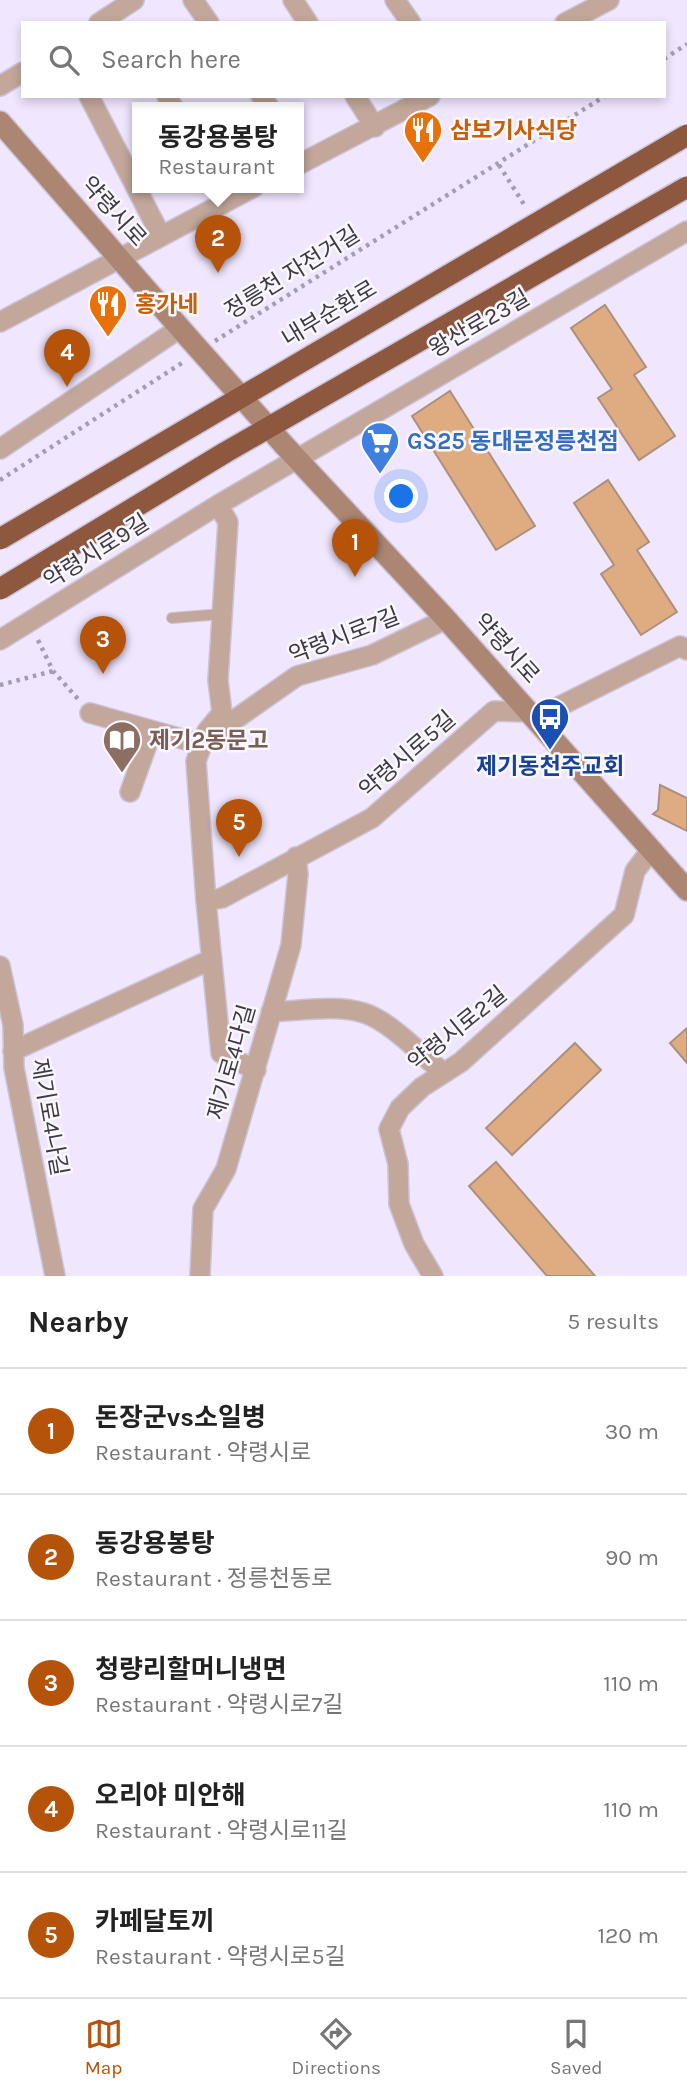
<!DOCTYPE html>
<meta charset="utf-8">
<style>
:root{--surface:#fff;--page:#f2f2f2;--text:#222;--muted:#767676;--line:#e0e0e0;--accent:#b45309}
body{margin:0;font-family:Karla,"Noto Sans KR",sans-serif;background:var(--page);color:var(--text)}
.you{position:absolute;left:402px;top:497px;width:24px;height:24px;margin:-18px;border:5px solid #fff;border-radius:50%;background:#1a73e8;box-shadow:0 0 0 10px #1a73e833}
.badge{display:grid;place-items:center;width:46px;height:46px;border-radius:50%;background:var(--accent);color:#fff;font-size:23px;font-weight:700}
.pin{position:absolute;translate:-50% -58px;filter:drop-shadow(0 2px 4px #0008)}
.pin::after{content:'';position:absolute;top:37px;width:24px;height:21px;background:inherit;clip-path:polygon(0 0,100% 0,50% 100%)}
.popup{position:absolute;left:132px;top:102px;width:172px;height:91px;box-sizing:border-box;display:grid;place-content:center;border-radius:0px;background:var(--surface);filter:drop-shadow(0 2px 5px #0005);font-size:23px;white-space:nowrap;color:var(--muted)}
.popup b{font-size:26px;color:var(--text)}
.popup::after{content:'';position:absolute;left:50%;top:100%;margin-left:-14px;border:14px solid transparent;border-top-color:var(--surface)}
.list{margin:0;padding:0;list-style:none}
h2{display:flex;justify-content:space-between;align-items:center;height:91px;margin:0;padding:0 28px;font-size:30px}
h2 small{font-size:23px;font-weight:400;color:var(--muted)}
.list li{display:grid;grid-template-columns:46px 1fr auto;gap:21px;align-items:center;box-sizing:border-box;height:126px;padding:0 28px;border-top:2px solid var(--line)}
.list b{display:block;font-size:26px;white-space:nowrap}
.list p{margin:0;font-size:23px;white-space:nowrap;color:var(--muted)}
.list em{font-size:23px;font-style:normal;color:var(--muted)}
.icon{flex:none;width:38px;height:38px;fill:none;stroke:currentColor;stroke-width:2;stroke-linecap:round;stroke-linejoin:round}
.map{position:relative;flex:none;width:687px;height:1276px;overflow:hidden}
.search{position:absolute;background:var(--surface);box-shadow:0 4px 10px #0003;left:21px;right:21px;top:21px;height:77px;display:flex;align-items:center;gap:18px;box-sizing:border-box;padding:0 24px;border-radius:0px;color:var(--muted);font-size:26px}
.sheet{height:721px;background:var(--surface)}
nav{display:flex;justify-content:space-around;align-items:center;box-sizing:border-box;height:98px;border-top:2px solid var(--line);background:var(--surface);font-size:19px;color:var(--muted)}
nav a{display:grid;justify-items:center;gap:4px}
nav .on{color:var(--accent)}
.map>svg:first-child{display:block}
</style>
<div class="map">
<svg width="687" height="1276" viewBox="0 0 687 1276">
<rect width="100%" height="100%" fill="#f0e6fe"/>
<path fill="#f0e6fe" d="M687 102V197L313 414 0 601V501L259 347Z"/>
<path fill="#dfac82" stroke="#aa917d" stroke-width="2" d="M605 305 646 367 634 375 675 436 639 460 598 398 612 389 571 328Z
M450 391 535 526 496 550 412 416Z
M608 480 649 542 637 550 677 612 641 635 601 574 614 565 574 503Z
M660 785 687 798V831L653 814 658 810Z
M687 1028V1063L670 1043Z
M575 1043 601 1070 512 1155 486 1128Z
M496 1162 595 1276H547L469 1186Z"/>
<g fill="none" stroke-linecap="round" stroke-linejoin="round">
<g stroke="#ccc3d9" stroke-width="12">
<path id="lane" d="M172 618 222 614"/>
</g>
<g stroke="#ccc3d9" stroke-width="22">
<path id="street" d="M193 0 209 23
M293 0 308 23
M395 0 411 23
M99 23 134 0
M565 23 609 0
M0 86 23 72
M89 96 161 236
M167 96 173 107
M261 96 269 107
M355 96 375 127
M298 165 430 96
M0 322 254 187
M0 449 180 328
M218 505 228 522 218 680 222 713 207 731 196 761 206 901 222 898 372 818 494 711 529 712
M0 640 218 505 687 231
M90 713 200 744 297 676 372 655 446 619
M534 719 680 646 687 650
M130 792 152 731
M206 901 221 1053 256 1070
M0 966 13 1025 14 1068 55 1276
M271 1012C300 1011 336 1004 364 1013 390 1021 422 1056 444 1073
M13 1051 212 959
M200 1276 203 1209 226 1169 291 945 298 874 296 857
M433 1276 414 1244 399 1204 398 1164 389 1129 400 1108 422 1087 461 1062 624 915 635 871 651 850"/>
</g>
<g stroke="#ccc3d9" stroke-width="24">
<path id="secondary" d="M0 122 187 336
M284 445 446 619 687 890"/>
</g>
<path stroke="#a59db0" stroke-width="4.5" stroke-dasharray="3.5 5" stroke-linecap="butt" d="M664 59 687 44
M499 165 525 206
M215 341 605 96
M0 480 185 361
M38 640 53 671 78 699
M0 685 53 671"/>
<use href="#lane" stroke="#c2a79a" stroke-width="10"/>
<use href="#street" stroke="#c2a79a" stroke-width="19"/>
<use href="#secondary" stroke="#ac8672" stroke-width="21"/>
<g stroke="#ccc3d9" stroke-width="24" stroke-linecap="butt">
<path id="secondary-bridge" d="M187 336 284 445"/>
</g>
<g stroke="#ccc3d9" stroke-width="24" stroke-linecap="butt">
<path id="highway-bridge" d="M0 539 687 135
M0 589 226 452 687 187"/>
</g>
<use href="#secondary-bridge" stroke="#ac8672" stroke-width="21"/>
<use href="#highway-bridge" stroke="#8d583d" stroke-width="21"/>
</g>
<defs>
<g id="restaurant-pin" transform="scale(2.0125)"><path d="M0 17L-7.5 6A9.5 9.5 0 1 1 7.5 6Z" fill="#e8710a" stroke="#faf7fd"/><path d="M-5-6h1v4h1v-4h1v4h1v-4h1v5L-1.5 .5V6h-2V.5L-5-1ZM5-6V6H3V1.5H1.5Q1.5-4 5-6Z" fill="#fff"/></g>
<g id="supermarket-pin" transform="scale(2.0125)"><path d="M0 17L-7.5 6A9.5 9.5 0 1 1 7.5 6Z" fill="#3f7fe0" stroke="#faf7fd"/><path d="M-6-5.5h2.5l.6 2H6L4.5 2H-2.5L-4.4-4H-6ZM-1.5 3.2a1.3 1.3 0 1 0 .1 0ZM3 3.2a1.3 1.3 0 1 0 .1 0Z" fill="#fff"/></g>
<g id="bus-pin" transform="scale(2.0125)"><path d="M0 17L-7.5 6A9.5 9.5 0 1 1 7.5 6Z" fill="#1a4fb4" stroke="#faf7fd"/><path d="M-5-6H5V4H4V6H2V4H-2V6H-4V4H-5ZM-3.5-4V0h7V-4ZM-3.5 1.2v1.5H-2V1.2ZM2 1.2v1.5H3.5V1.2Z" fill="#fff"/></g>
<g id="library-pin" transform="scale(2.0125)"><path d="M0 17L-7.5 6A9.5 9.5 0 1 1 7.5 6Z" fill="#8d6e63" stroke="#faf7fd"/><path d="M-6-4Q-3-5.5-.7-3.5V5Q-3 3-6 4ZM6-4Q3-5.5 .7-3.5V5Q3 3 6 4Z" fill="#fff"/></g>
</defs>
<g fill-rule="evenodd">
<use href="#restaurant-pin" x="423" y="130"/>
<use href="#restaurant-pin" x="108" y="304"/>
<use href="#supermarket-pin" x="380" y="441"/>
<use href="#bus-pin" x="550" y="717"/>
<use href="#library-pin" x="122" y="740"/>
</g>
<g text-anchor="middle" stroke-width="5" stroke-linejoin="round" paint-order="stroke">
<g font-size="23" font-weight="bold" fill="#c56008" stroke="#faf7fd" text-anchor="start">
<text x="450" y="138">삼보기사식당</text>
<text x="135" y="312">홍가네</text>
</g>
<g font-size="23" fill="#3e3945" stroke="#faf7fd">
<text transform="translate(114 211) rotate(48)" y="8">약령시로</text>
<text transform="translate(292 272) rotate(-32)" y="8">정릉천 자전거길</text>
<text transform="translate(329 313) rotate(-31)" y="8">내부순환로</text>
<text transform="translate(479 323) rotate(-30)" y="8">왕산로23길</text>
<text transform="translate(96 551) rotate(-32)" y="8">약령시로9길</text>
<text transform="translate(344 635) rotate(-21)" y="8">약령시로7길</text>
<text transform="translate(507 648) rotate(48)" y="8">약령시로</text>
<text transform="translate(407 754) rotate(-41)" y="8">약령시로5길</text>
<text transform="translate(457 1028) rotate(-39)" y="8">약령시로2길</text>
<text transform="translate(231 1062) rotate(-74)" y="8">제기로4다길</text>
<text transform="translate(50 1117) rotate(80)" y="8">제기로4나길</text>
</g>
<g font-size="23" font-weight="bold" fill="#366cbe" stroke="#faf7fd" text-anchor="start">
<text x="407" y="449">GS25 동대문정릉천점</text>
</g>
<g font-size="23" font-weight="bold" fill="#785e54" stroke="#faf7fd" text-anchor="start">
<text x="149" y="748">제기2동문고</text>
</g>
<g font-size="23" font-weight="bold" fill="#164399" stroke="#faf7fd">
<text x="550" y="774">제기동천주교회</text>
</g>
</g>
</svg>
<div class="you"></div>
<div class="pin badge" style="left:355px;top:577px">1</div>
<div class="pin badge" style="left:218px;top:273px">2</div>
<div class="popup"><b>동강용봉탕</b>Restaurant</div>
<div class="pin badge" style="left:103px;top:674px">3</div>
<div class="pin badge" style="left:67px;top:387px">4</div>
<div class="pin badge" style="left:239px;top:857px">5</div>
<div class="search"><svg class="icon" aria-label="search" viewBox="0 0 24 24"><circle cx="10" cy="10" r="6"/><path d="M15 15l6 6"/></svg>Search here</div>
</div>
<section class="sheet">
<h2>Nearby<small>5 results</small></h2>
<ul class="list">
<li><span class="badge">1</span><div><b>돈장군vs소일병</b><p>Restaurant · 약령시로</p></div><em>30 m</em></li>
<li><span class="badge">2</span><div><b>동강용봉탕</b><p>Restaurant · 정릉천동로</p></div><em>90 m</em></li>
<li><span class="badge">3</span><div><b>청량리할머니냉면</b><p>Restaurant · 약령시로7길</p></div><em>110 m</em></li>
<li><span class="badge">4</span><div><b>오리야 미안해</b><p>Restaurant · 약령시로11길</p></div><em>110 m</em></li>
<li><span class="badge">5</span><div><b>카페달토끼</b><p>Restaurant · 약령시로5길</p></div><em>120 m</em></li>
</ul>
</section>
<nav>
<a class="on"><svg class="icon" aria-label="map" viewBox="0 0 24 24"><path d="M3 6l6-2 6 2 6-2v14l-6 2-6-2-6 2zM9 4v14M15 6v14"/></svg>Map</a>
<a><svg class="icon" aria-label="directions" viewBox="0 0 24 24"><path d="M12 3l9 9-9 9-9-9zM9 14v-3h6M13 9l2 2-2 2"/></svg>Directions</a>
<a><svg class="icon" aria-label="saved" viewBox="0 0 24 24"><path d="M7 4h10v16l-5-4-5 4z"/></svg>Saved</a>
</nav>
